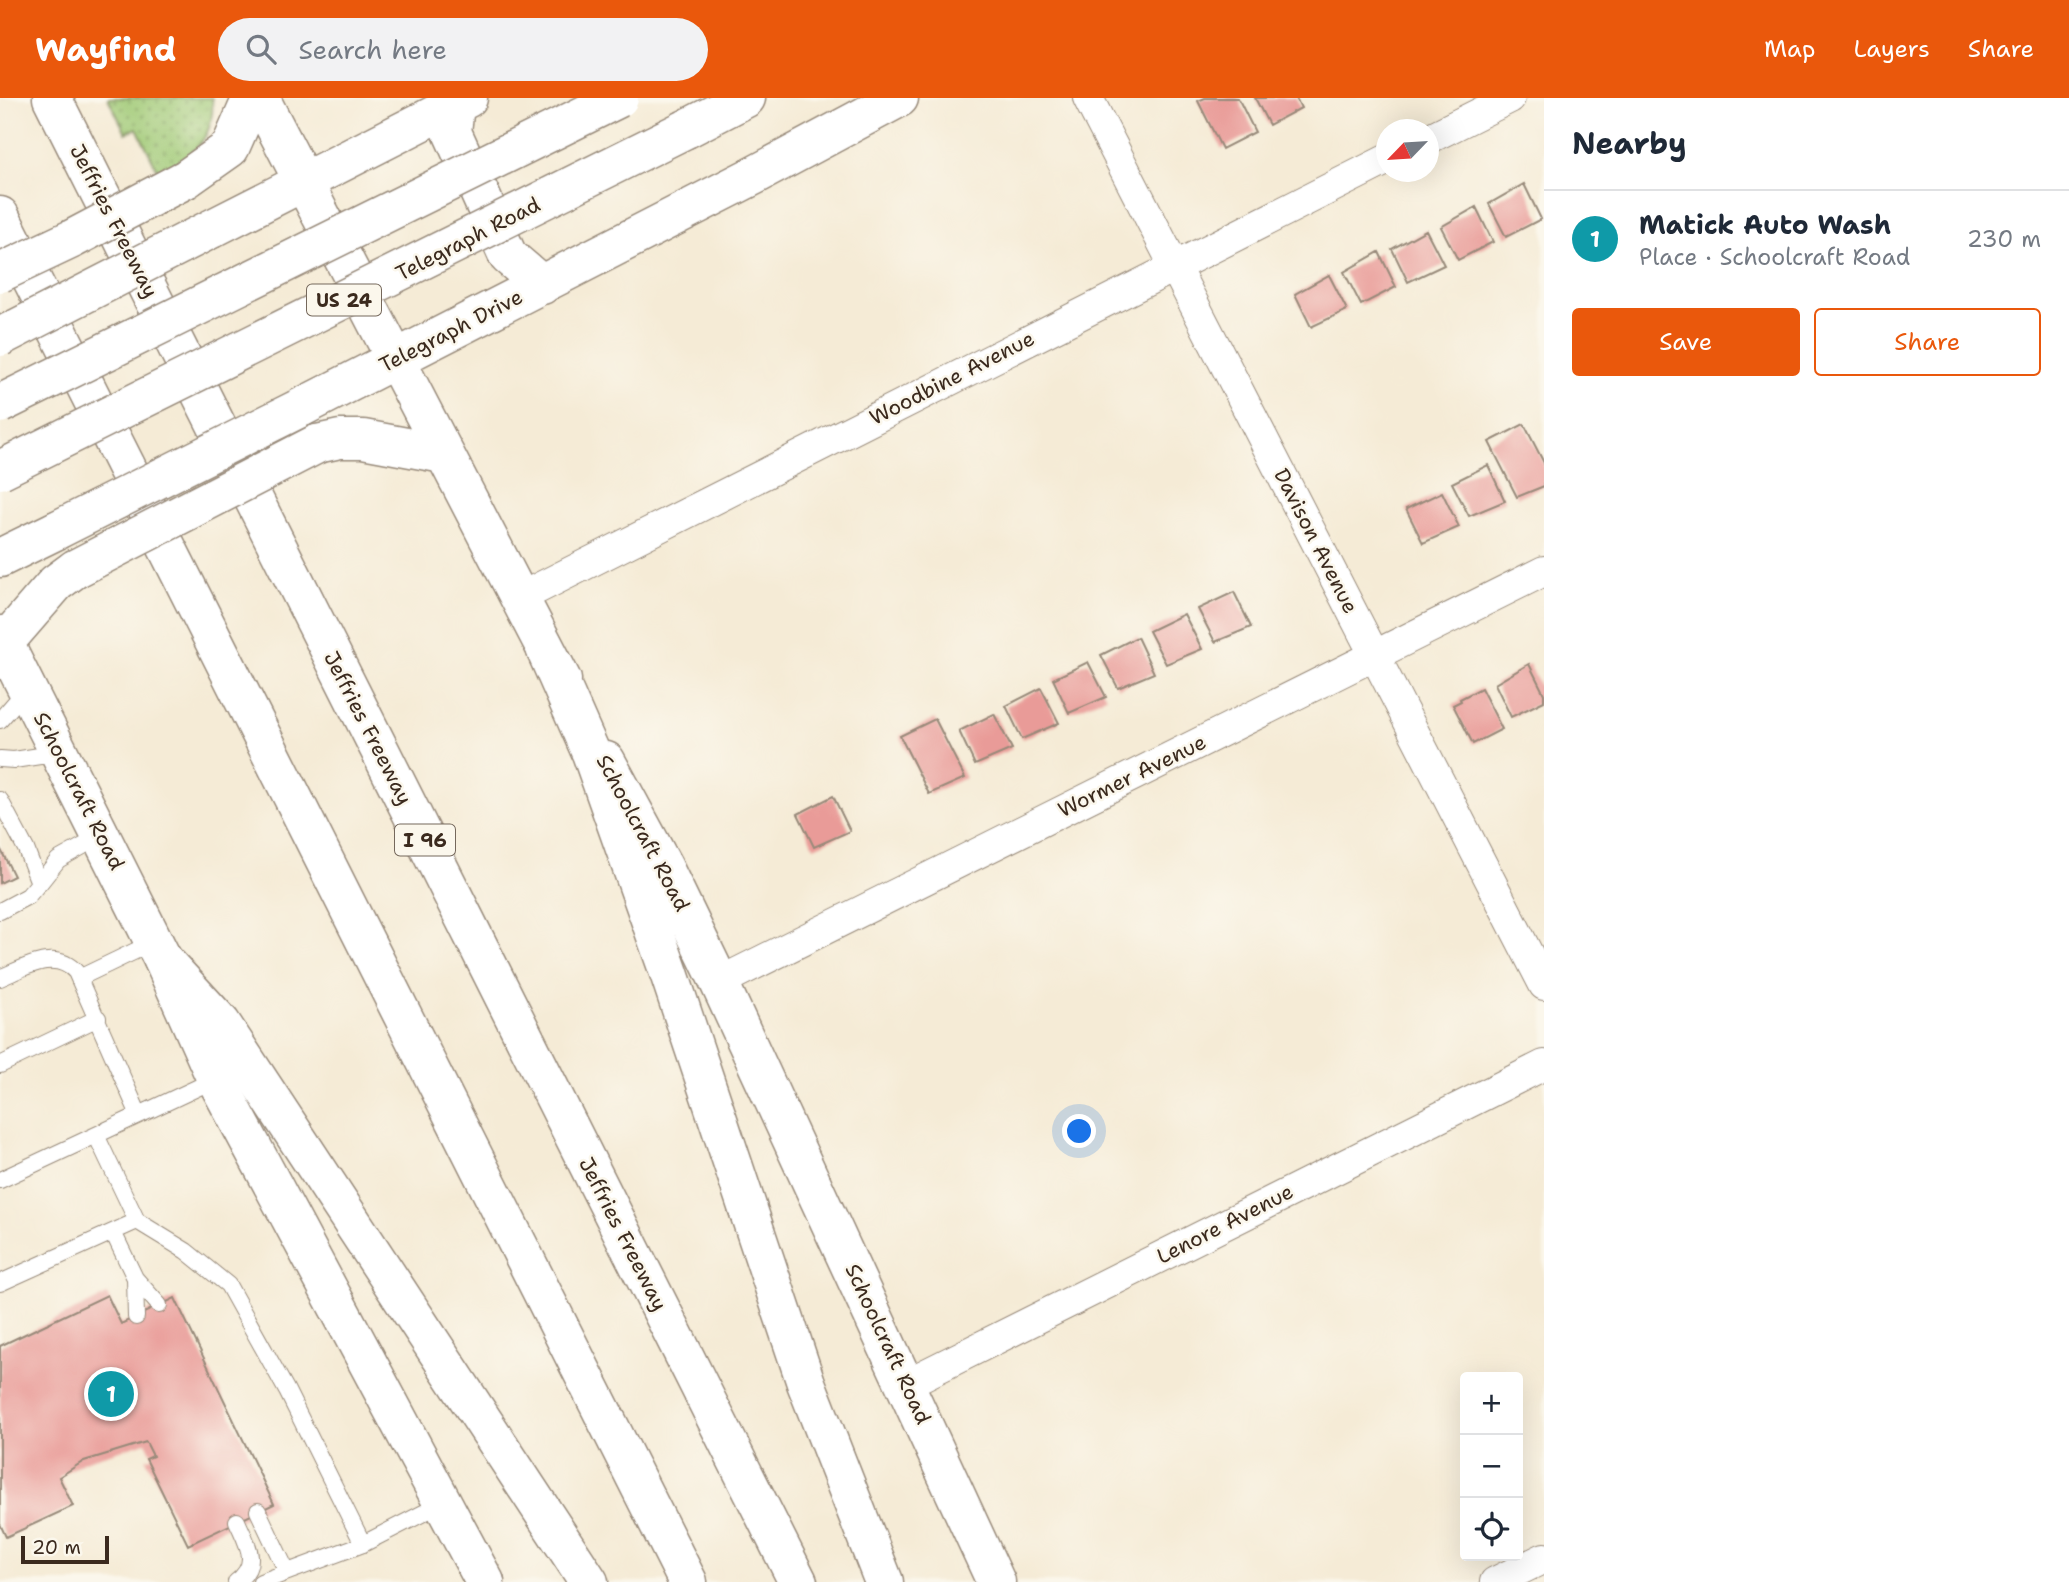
<!DOCTYPE html>
<meta charset="utf-8">
<style>
:root{--surface:#fff;--page:#f2f2f3;--text:#1f2937;--muted:#747a83;--line:#e0e1e3;--accent:#ea580c}
body{margin:0;font-family:"Shantell Sans",sans-serif;background:var(--page);color:var(--text)}
.controls{position:absolute;right:21px;bottom:21px;display:grid;overflow:hidden;border-radius:7px;box-shadow:0 7px 28px #0002}
.controls button{width:63px;height:63px;display:grid;place-items:center;padding:0;border:0;border-bottom:2px solid var(--line);background:var(--surface);color:var(--text);font:35px sans-serif}
.compass{position:absolute;left:1376px;top:21px;width:63px;height:63px;border-radius:50%;background:var(--surface);box-shadow:0 7px 28px #0002;rotate:245deg}
.scale{position:absolute;left:21px;bottom:18px;width:88px;box-sizing:border-box;padding-left:7px;border:4px solid #3b2a1e;border-top:0;font-size:19px;line-height:24px;white-space:nowrap;color:#3b2a1e;-webkit-text-stroke:5px #fbf7ec;paint-order:stroke}
.you{position:absolute;left:1080px;top:1034px;width:24px;height:24px;margin:-18px;border:5px solid #fff;border-radius:50%;background:#1a73e8;box-shadow:0 0 0 10px #1a73e833}
.badge{display:grid;place-items:center;width:46px;height:46px;border-radius:50%;background:var(--accent);color:#fff;font-size:23px;font-weight:700}
.pin{position:absolute;translate:-50% -50%;border:4px solid #fff;box-shadow:0 2px 7px #0006}
.list{margin:0;padding:0;list-style:none}
h2{display:flex;justify-content:space-between;align-items:center;height:91px;margin:0;padding:0 28px;font-size:30px}
h2 small{font-size:23px;font-weight:400;color:var(--muted)}
.list li{display:grid;grid-template-columns:46px 1fr auto;gap:21px;align-items:center;box-sizing:border-box;height:98px;padding:0 28px;border-top:2px solid var(--line)}
.list b{display:block;font-size:26px;white-space:nowrap}
.list p{margin:0;font-size:23px;white-space:nowrap;color:var(--muted)}
.list em{font-size:23px;font-style:normal;color:var(--muted)}
.actions{display:flex;gap:14px;padding:21px 28px}
.actions a{flex:1;padding:16px 0;border:2px solid var(--accent);border-radius:7px;text-align:center;font-size:24px;color:var(--accent)}
.actions .main{background:var(--accent);color:#fff}
.icon{flex:none;width:38px;height:38px;fill:none;stroke:currentColor;stroke-width:2;stroke-linecap:round;stroke-linejoin:round}
.map{position:relative;flex:none;width:1544px;height:1484px;overflow:hidden}
header{display:flex;align-items:center;gap:42px;box-sizing:border-box;height:98px;padding:0 35px;background:var(--accent);color:#fff}
header strong{font-size:33px}
nav{display:flex;gap:38px;margin-inline-start:auto;font-size:24px}
.search{width:490px;height:63px;background:var(--page);display:flex;align-items:center;gap:18px;box-sizing:border-box;padding:0 24px;border-radius:38px;color:var(--muted);font-size:26px}
main{display:flex}
aside{flex:1;background:var(--surface)}
.map>svg:first-child{display:block}
</style>
<header>
<strong>Wayfind</strong>
<div class="search"><svg class="icon" aria-label="search" viewBox="0 0 24 24"><circle cx="10" cy="10" r="6"/><path d="M15 15l6 6"/></svg>Search here</div>
<nav><a>Map</a><a>Layers</a><a>Share</a></nav>
</header>
<main>
<div class="map">
<svg width="1544" height="1484" viewBox="0 0 1544 1484">
<defs>
<pattern id="grass-dots" width="8" height="8" patternUnits="userSpaceOnUse" patternTransform="scale(1.75)"><rect width="8" height="8" fill="#9fc975"/><path d="M2 2h.1M6 6h.1" fill="none" stroke="#83a35f" stroke-width="1.8" stroke-linecap="round"/></pattern>
</defs>
<rect width="100%" height="100%" fill="#fbf7ec"/>
<filter id="ink" filterUnits="userSpaceOnUse"><feTurbulence type="fractalNoise" baseFrequency=".0143" numOctaves="2"/><feDisplacementMap in="SourceGraphic" scale="14" xChannelSelector="R" yChannelSelector="G"/><feConvolveMatrix kernelMatrix="1 2 1 2 8 2 1 2 1" color-interpolation-filters="sRGB"/></filter>
<filter id="wash" filterUnits="userSpaceOnUse"><feTurbulence type="fractalNoise" baseFrequency=".00686" numOctaves="4" result="noise"/><feDisplacementMap in="SourceGraphic" scale="28" xChannelSelector="R" yChannelSelector="G"/><feGaussianBlur stdDeviation="1.57" result="paint"/><feColorMatrix in="noise" values="0 0 0 0 0 0 0 0 0 0 0 0 0 0 0 0 0 1.4 0 .05"/><feComposite in="paint" operator="in"/></filter>
<g filter="url(#wash)">
<rect width="100%" height="100%" fill="#f5ebd6"/>
<path fill="url(#grass-dots)" stroke="#6d7a4a" stroke-width="2" d="M108 0H212C216 42 192 57 159 75L137 30 126 35Z"/>
<g id="blocks">
<path fill="#e99b98" d="M1205 0H1238L1255 34 1222 51 1198 3Z
M1255 0H1296L1301 10 1269 27Z
M1524 86 1541 121 1506 139 1489 106Z
M1476 109 1493 144 1458 162 1441 129Z
M1426 132 1444 167 1408 184 1392 151Z
M1379 154 1396 189 1361 207 1344 174Z
M1329 177 1347 212 1311 229 1295 196Z
M1524 326 1544 365V388L1517 399 1489 344Z
M1488 367 1505 403 1469 418 1452 385Z
M1442 394 1459 429 1423 445 1406 411Z
M1234 494 1251 529 1215 544 1198 511Z
M1184 516 1202 551 1166 566 1149 533Z
M1137 539 1154 575 1118 590 1101 557Z
M1088 564 1106 599 1069 615 1053 581Z
M1529 566 1544 596V603L1511 619 1495 586Z
M1041 590 1059 625 1022 641 1006 608Z
M1481 590 1502 631 1473 646 1453 607 1461 603 1460 601Z
M994 616 1012 651 975 667 959 633Z
M935 621 965 680 929 696 900 638Z
M833 698 850 733 814 749 798 716Z
M0 750 14 778 0 785Z
M107 1197 121 1226 175 1200 274 1406 188 1447 146 1361 153 1358 146 1344 84 1363 59 1379 73 1408 6 1439 0 1426V1248Z"/>
</g>
</g>
<g filter="url(#ink)">
<use href="#blocks" fill-opacity="0" stroke="#988a7a" stroke-width="2"/>
<g fill="none" stroke-linecap="round" stroke-linejoin="round">
<g stroke="#988a7a" stroke-width="18">
<path id="lane" d="M0 622 27 591
M0 661 14 662 59 655
M0 702 26 751 39 785 28 798 0 813
M39 786 58 762 101 738
M0 880C24 870 55 850 76 874L139 1017
M79 880 154 844
M0 967 98 920
M96 1037 137 1123 186 1153 228 1187 287 1293 363 1446
M0 1082 216 981
M113 1134 135 1180 136 1219
M135 1180 159 1207
M0 1185 137 1123
M258 1413 287 1474
M236 1484C261 1466 247 1446 237 1423
M261 1484 363 1446 443 1405"/>
</g>
<g stroke="#988a7a" stroke-width="32">
<path id="street" d="M1088 0 1544 887
M1428 41 1510 0
M519 500 1386 62
M719 884 1544 473
M906 1286 1544 967
M1495 1484 1544 1460"/>
</g>
<g stroke="#988a7a" stroke-width="41">
<path id="secondary" d="M260 0 562 582
M186 81 230 50 252 0
M317 346 340 341H363L444 356
M0 537 163 862 216 981 485 1484
M4 545 56 485 75 471
M606 663 663 768 719 884 996 1484"/>
</g>
<g stroke="#988a7a" stroke-width="41">
<path id="primary" d="M455 7 452 34 508 158 542 187
M686 31 746 0
M211 131 468 0
M300 310 755 77 899 0
M0 460 57 432"/>
</g>
<g stroke="#988a7a" stroke-width="41">
<path id="highway" d="M52 0 798 1484
M0 118 688 1484
M546 553 591 655 669 875 806 1285 884 1484
M163 862 221 925 589 1484"/>
</g>
<use href="#lane" stroke="#fff" stroke-width="16"/>
<use href="#street" stroke="#fff" stroke-width="30"/>
<use href="#secondary" stroke="#fff" stroke-width="38"/>
<use href="#primary" stroke="#fff" stroke-width="38"/>
<use href="#highway" stroke="#fff" stroke-width="38"/>
<g stroke="#988a7a" stroke-width="41" stroke-linecap="butt">
<path id="secondary-bridge" d="M0 175 72 141 186 81
M75 471 317 346"/>
</g>
<g stroke="#988a7a" stroke-width="41" stroke-linecap="butt">
<path id="primary-bridge" d="M0 239 211 131
M0 306 619 0
M0 372 686 31
M57 432 300 310"/>
</g>
<use href="#secondary-bridge" stroke="#fff" stroke-width="38"/>
<use href="#primary-bridge" stroke="#fff" stroke-width="38"/>
</g>
</g>
<g text-anchor="middle" stroke-width="5" stroke-linejoin="round" paint-order="stroke">
<g fill="#fbf7ec" stroke="#75685c" stroke-width="2">
<rect x="307" y="186.5" width="74" height="31" rx="5"/>
<rect x="395" y="726.5" width="60" height="31" rx="5"/>
</g>
<g font-size="19" font-weight="bold" fill="#3b2a1e">
<text x="344" y="209">US 24</text>
<text x="425" y="749">I 96</text>
</g>
<g font-size="21" fill="#3b2a1e" stroke="#fbf7ec">
<text transform="translate(114 123) rotate(63)" y="7">Jeffries Freeway</text>
<text transform="translate(468 141) rotate(-27)" y="7">Telegraph Road</text>
<text transform="translate(451 233) rotate(-27)" y="7">Telegraph Drive</text>
<text transform="translate(952 280) rotate(-27)" y="7">Woodbine Avenue</text>
<text transform="translate(1316 443) rotate(63)" y="7">Davison Avenue</text>
<text transform="translate(368 630) rotate(63)" y="7">Jeffries Freeway</text>
<text transform="translate(1132 678) rotate(-26)" y="7">Wormer Avenue</text>
<text transform="translate(79 693) rotate(63)" y="7">Schoolcraft Road</text>
<text transform="translate(643 735) rotate(62)" y="7">Schoolcraft Road</text>
<text transform="translate(1225 1126) rotate(-27)" y="7">Lenore Avenue</text>
<text transform="translate(623 1136) rotate(63)" y="7">Jeffries Freeway</text>
<text transform="translate(888 1246) rotate(65)" y="7">Schoolcraft Road</text>
</g>
</g>
</svg>
<div class="controls">
<button>+</button>
<button>−</button>
<button><svg class="icon" aria-label="locate" viewBox="0 0 24 24"><circle cx="12" cy="12" r="6"/><path d="M12 2v4M12 18v4M2 12h4M18 12h4"/></svg></button>
</div>
<svg class="compass" viewBox="-18 -18 36 36"><path d="M0-13l5 13h-10z" fill="#e53935"/><path d="M0 13l5-13h-10z" fill="#747a83"/></svg>
<div class="scale">20 m</div>
<div class="you"></div>
<div class="pin badge" style="left:111px;top:1296px;background:#0f9aa8">1</div>
</div>
<aside>
<h2>Nearby<small></small></h2>
<ul class="list">
<li><span class="badge" style="background:#0f9aa8">1</span><div><b>Matick Auto Wash</b><p>Place · Schoolcraft Road</p></div><em>230 m</em></li>
</ul>
<div class="actions"><a class="main">Save</a><a>Share</a></div>
</aside>
</main>
